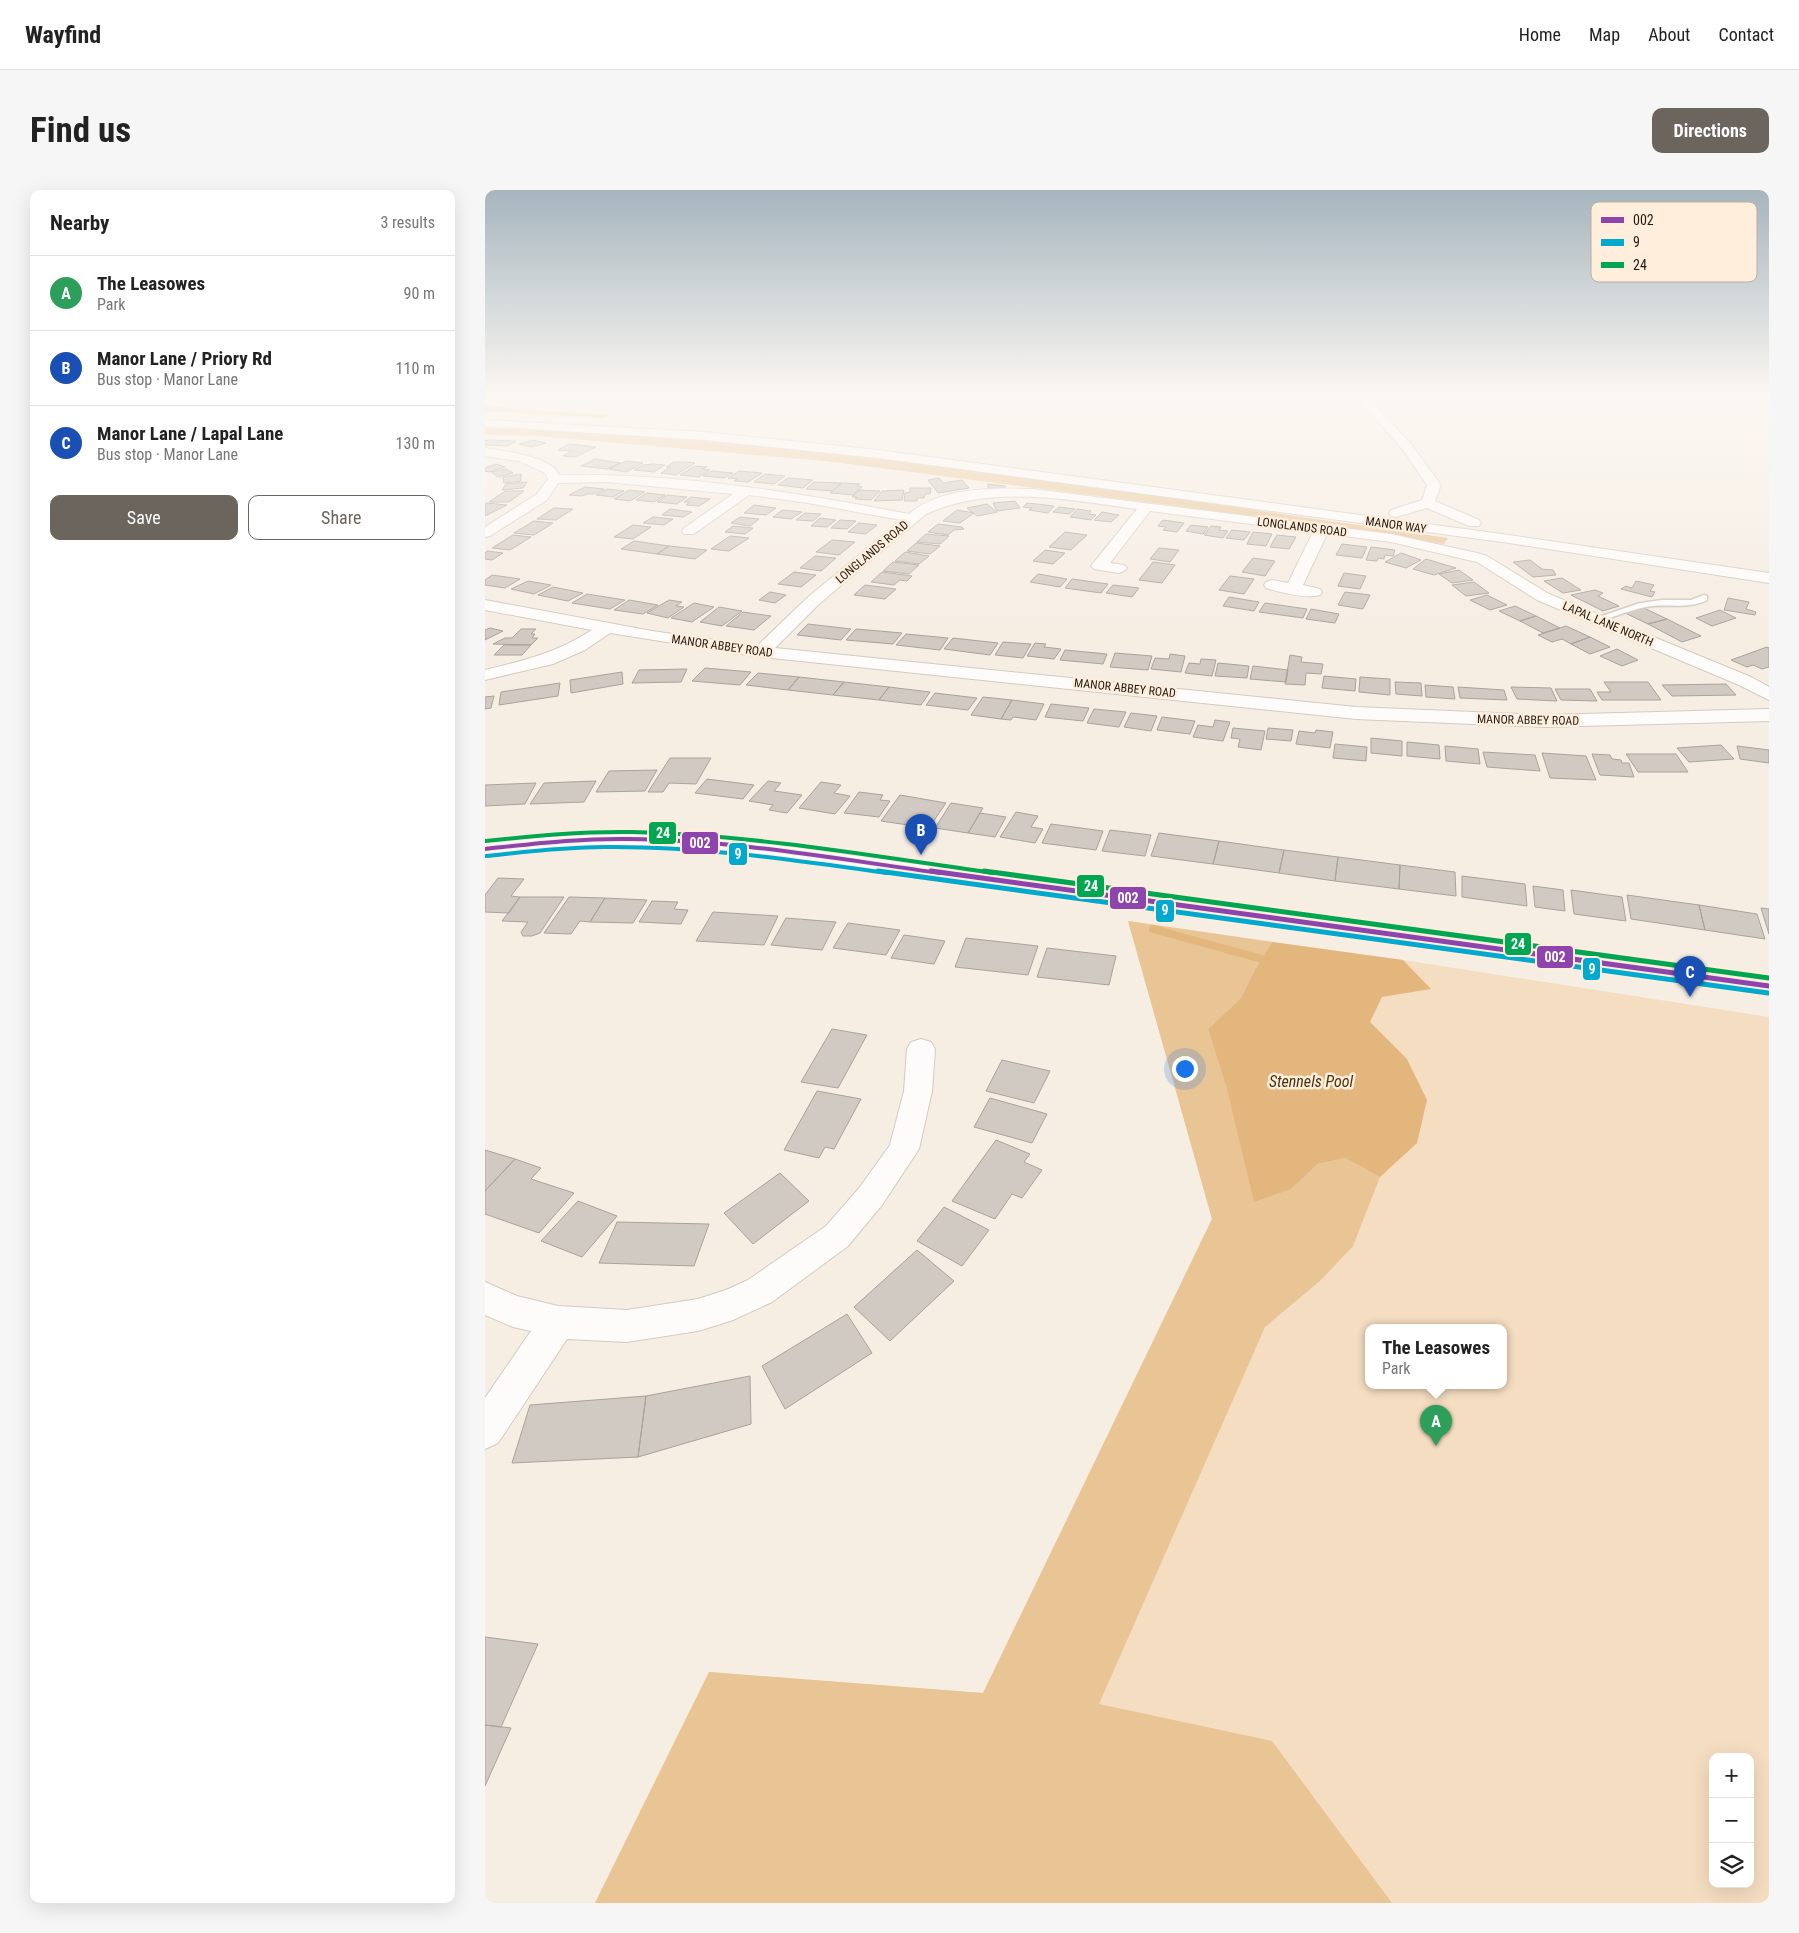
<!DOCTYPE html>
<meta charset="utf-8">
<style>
:root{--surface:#fff;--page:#f6f6f6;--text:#222;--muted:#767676;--line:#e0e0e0;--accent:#6c655e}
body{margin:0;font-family:"Roboto Condensed",sans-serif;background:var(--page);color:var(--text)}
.controls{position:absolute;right:15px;bottom:15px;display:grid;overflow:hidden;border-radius:10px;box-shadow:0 5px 20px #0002}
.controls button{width:45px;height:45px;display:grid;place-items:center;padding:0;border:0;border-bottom:1px solid var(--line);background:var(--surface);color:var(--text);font:25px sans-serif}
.you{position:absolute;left:699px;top:878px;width:18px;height:18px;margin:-12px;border:4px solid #fff;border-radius:50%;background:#1a73e8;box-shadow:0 0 0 8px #1a73e833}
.badge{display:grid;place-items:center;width:32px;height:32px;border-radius:50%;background:var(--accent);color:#fff;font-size:16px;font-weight:700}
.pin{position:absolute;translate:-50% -41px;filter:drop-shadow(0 1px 2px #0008)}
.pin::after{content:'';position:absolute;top:26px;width:18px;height:15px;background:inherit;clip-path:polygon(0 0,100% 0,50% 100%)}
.popup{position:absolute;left:880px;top:1134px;width:142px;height:65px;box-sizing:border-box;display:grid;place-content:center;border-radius:10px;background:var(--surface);filter:drop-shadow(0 1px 4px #0005);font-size:16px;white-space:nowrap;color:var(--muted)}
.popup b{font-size:19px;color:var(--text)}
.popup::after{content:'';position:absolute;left:50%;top:100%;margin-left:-10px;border:10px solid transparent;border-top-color:var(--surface)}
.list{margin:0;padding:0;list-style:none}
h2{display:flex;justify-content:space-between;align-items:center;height:65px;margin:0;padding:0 20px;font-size:21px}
h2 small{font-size:16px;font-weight:400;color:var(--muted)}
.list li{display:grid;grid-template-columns:32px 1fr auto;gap:15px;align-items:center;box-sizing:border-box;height:75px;padding:0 20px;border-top:1px solid var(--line)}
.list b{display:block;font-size:19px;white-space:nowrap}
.list p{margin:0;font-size:16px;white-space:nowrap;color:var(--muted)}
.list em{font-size:16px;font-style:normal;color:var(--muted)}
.actions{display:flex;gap:10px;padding:15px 20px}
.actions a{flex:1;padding:11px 0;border:1px solid var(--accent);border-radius:10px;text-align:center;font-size:18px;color:var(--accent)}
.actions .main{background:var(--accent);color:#fff}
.icon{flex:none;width:28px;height:28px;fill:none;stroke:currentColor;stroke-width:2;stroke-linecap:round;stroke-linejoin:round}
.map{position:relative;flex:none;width:1284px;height:1713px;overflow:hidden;border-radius:10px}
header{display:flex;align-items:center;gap:30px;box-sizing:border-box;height:70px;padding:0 25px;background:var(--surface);border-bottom:1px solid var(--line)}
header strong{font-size:24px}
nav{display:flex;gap:28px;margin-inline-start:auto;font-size:18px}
.intro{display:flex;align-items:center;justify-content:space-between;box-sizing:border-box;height:120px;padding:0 30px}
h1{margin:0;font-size:35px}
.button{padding:12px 22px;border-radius:10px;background:var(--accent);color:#fff;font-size:18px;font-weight:700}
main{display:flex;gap:30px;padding:0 30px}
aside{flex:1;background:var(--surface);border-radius:10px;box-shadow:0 5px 20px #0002}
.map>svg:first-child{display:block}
</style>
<header>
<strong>Wayfind</strong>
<nav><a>Home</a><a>Map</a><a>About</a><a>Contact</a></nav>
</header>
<div class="intro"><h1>Find us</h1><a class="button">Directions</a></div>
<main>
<aside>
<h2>Nearby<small>3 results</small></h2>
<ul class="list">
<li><span class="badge" style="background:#2e9e5b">A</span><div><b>The Leasowes</b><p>Park</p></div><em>90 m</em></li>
<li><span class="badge" style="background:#1a4fb4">B</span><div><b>Manor Lane / Priory Rd</b><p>Bus stop · Manor Lane</p></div><em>110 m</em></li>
<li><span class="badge" style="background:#1a4fb4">C</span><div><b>Manor Lane / Lapal Lane</b><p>Bus stop · Manor Lane</p></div><em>130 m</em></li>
</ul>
<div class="actions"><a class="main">Save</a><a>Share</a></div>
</aside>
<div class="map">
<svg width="1284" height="1713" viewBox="0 0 1284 1713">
<rect width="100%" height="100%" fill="#f6ede3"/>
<path fill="#f5ddc1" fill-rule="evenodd" d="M643 731 918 770 1284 827V1713H110L224 1482 498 1503 727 1029ZM884 1137H1018V1195H884ZM1228 1567H1265V1694H1228Z"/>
<path fill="#e9c495" d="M0 216 126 225 117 228 0 221Z
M0 238C323 247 643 303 963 348L959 354 785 328 340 271 53 246 0 245Z
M643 731 787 752 770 780 756 808 723 839 743 903 806 999 833 974 860 968 895 987 868 1056 836 1090 780 1137 614 1514 787 1551 907 1713H110L224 1482 498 1503 727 1029Z"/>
<path fill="#e3b67e" d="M787 752 918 770 946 799 897 807 885 832 922 869 942 910 932 953 895 987 860 968 833 974 806 999 769 1012 743 903 723 839 756 808 770 780Z"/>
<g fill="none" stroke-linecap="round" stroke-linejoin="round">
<path stroke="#e3b67e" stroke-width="8" d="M668 739 777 769"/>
</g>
<path fill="#d1cac2" stroke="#aaa39c" d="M3 250 31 251 22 256 0 255V251Z
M48 250 61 253 47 257 34 254Z
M84 254 111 257 90 267 78 266 87 261 73 260Z
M110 269 135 273 122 279 96 276Z
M141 271 158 273 141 282 124 279Z
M189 272H200L210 273 191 285 176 283 186 277H181Z
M11 274 20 277 4 282 0 281V278Z
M168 274 180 275 169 282 149 280 158 275Z
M210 276 222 277 217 279 225 280 214 287 195 285Z
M21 279 28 283 13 287 6 282Z
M227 281 248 283 239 288 218 286Z
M254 281 277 283 263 292 249 291 253 289 243 288Z
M36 284V291L19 293 18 287Z
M280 284 300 286 289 294 269 292Z
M303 288 328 290 318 298 293 295Z
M454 288 458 293 477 290 484 298 453 303 443 290Z
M42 292 38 298 17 300 21 294Z
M329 292 356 293 348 301 321 299Z
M357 293 375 294 372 296 377 297 368 305 345 303Z
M503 294 520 296V299L503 300Z
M100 297 119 299 109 304H102L97 306 84 305Z
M425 298H446L445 304H440L439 308H432V311H419L420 303 425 302Z
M122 299 139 301 128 307 111 305Z
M144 300 160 302 145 311 129 309Z
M374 300 395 301 386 310 370 309 372 307H367Z
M419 300 417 310 389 311 397 301Z
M20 301H39L24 312H4Z
M162 303 180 305 169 312 151 310Z
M182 305 202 307 192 314 172 312Z
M206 307 225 309 214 316 201 315 205 312H199Z
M530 311 535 318 512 321 508 313Z
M2 313 22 315 0 326V314Z
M542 313 569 316 563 323 544 320 547 318 538 317Z
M502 314 512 322 492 326 482 318Z
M269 315 291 318 281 325 259 323Z
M574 317 590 319 584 324 568 322Z
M69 318 88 319 71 330 52 329Z
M185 319 207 322 198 327 177 325Z
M592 319 606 321 604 324 611 325 606 330 585 327Z
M298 320 317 322 306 329 288 327Z
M472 320 489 323 475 333 458 331Z
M617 322 634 325 626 332 609 330Z
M320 323 336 324 328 331 311 330Z
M168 327 188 329 179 335 158 333Z
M255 327 274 329 265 336 246 333Z
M335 328 351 330 342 337 326 336Z
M355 330 371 331 362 339 346 338Z
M678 330 699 333 692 342 678 340 681 337 673 336Z
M49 331 68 333 49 345 29 343Z
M374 333 392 335 381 344 363 342Z
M453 334 477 337 479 339 469 340 463 345 443 342Z
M148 335 166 337 148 349 129 347Z
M706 335 723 337 718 344 701 341Z
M248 336 268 338 260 344 240 342Z
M726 336 736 337 734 340 743 341 738 348 719 345Z
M747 340 765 342 759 350 741 348Z
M580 342 602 345 586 360 564 357Z
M768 342 787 344 781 356 762 354Z
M441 344 464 346 455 354 432 352Z
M28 345 46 347 25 360 7 358Z
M792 345 811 347 804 359 785 357Z
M245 346 264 348 244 361 226 359Z
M347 350 370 352 354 365 331 362Z
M149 351 184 356 172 364 136 359Z
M431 353 455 356 445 364 422 361Z
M857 354 882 357 877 368 851 365Z
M184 356 222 360 210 369 172 364Z
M886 357 910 360 908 366 900 365 899 369 893 368 892 371 881 370Z
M674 358 694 360 685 372 665 369Z
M560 360 580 363 568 374 548 371Z
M2 361 18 363 7 370 0 369V363Z
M420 362 444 366 434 374 410 371Z
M916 363 936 370 921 378 900 372Z
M330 366 351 368 336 381 315 378Z
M768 368 790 371 780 386 757 382Z
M941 369 971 378 949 385 928 379Z
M1045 370 1057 379 1068 380 1071 385 1048 387 1028 372Z
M408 372 434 375 424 384 398 381Z
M668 372 690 375 677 393 654 390Z
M974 380 988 390 967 393 954 384Z
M309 382 331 385 316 397 293 394Z
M397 382 427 386 422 391 415 390 409 395 386 392Z
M859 383 881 386 875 399 853 396Z
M553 384 582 389 575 397 545 392Z
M7 385 35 389 20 398 0 395V390Z
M745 386 769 389 759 404 734 400Z
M1077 388 1096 400 1078 403 1059 391Z
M587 389 623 394 616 403 580 398Z
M43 391 66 395 49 404 26 399Z
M1151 391 1169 395 1165 401 1170 402 1167 407 1136 399 1141 396 1147 398Z
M989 392 1004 403 981 406 967 395Z
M380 395 411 399 400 409 369 405Z
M628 395 654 398 647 407 621 403Z
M68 397 98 403 83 411 53 405Z
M1110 400 1118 403 1113 406 1134 416 1118 421 1086 405Z
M285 402 301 405 290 413 274 410Z
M860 402 885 405 878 419 853 415Z
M102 404 140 410 125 419 87 413Z
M1002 405 1022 415 1005 420 985 410Z
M744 407 774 412 769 421 738 416Z
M1243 408 1264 412 1261 419 1271 422 1270 425 1239 420Z
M144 410 173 415 158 424 129 420Z
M184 410 197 412 191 416 199 417 183 428 162 423Z
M209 413 229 417 207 432 186 428Z
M780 413 822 419 818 428 774 422Z
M1030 416 1051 426 1035 431 1014 421Z
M234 417 257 421 237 436 215 432Z
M1159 418 1182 429 1163 434 1140 423Z
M826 419 854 424 850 433 821 429Z
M1235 420 1251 428 1227 436 1211 428Z
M258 422 286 426 269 440 241 436Z
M1051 426 1075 438 1058 443 1035 431Z
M1182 429 1216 446 1197 452 1163 434Z
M323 434 366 439 356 450 312 445Z
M1081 436 1105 447 1086 454 1077 449 1067 452 1053 445Z
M5 438 18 441 0 450V440Z
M36 439H51L46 444H50L47 448H53L46 455 8 454 20 448H27Z
M371 439 417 443 408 454 361 450Z
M421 444 463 448 455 460 411 455Z
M1105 447 1125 457 1105 464 1086 454Z
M468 448 513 453 505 465 459 459Z
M518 452 546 454 538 468 510 465Z
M550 453 561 454 559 457 576 459 569 469 542 466Z
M19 455H46L37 465H9Z
M1282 457 1284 458V477L1277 479 1268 475 1262 477 1246 470Z
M1132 459 1153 470 1137 476 1115 466Z
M580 460 622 464 618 474 575 470Z
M630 463 667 466 663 480 625 477Z
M685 464 700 466 696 482 666 479 670 468 684 469Z
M805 465 817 467 816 472 838 474 836 484 821 483 820 495 800 494Z
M716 469 731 470 727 486 700 483 704 473 715 474Z
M733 473 764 476 762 488 730 486Z
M768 476 803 480 801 492 765 489Z
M220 478 266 482 255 495 207 491Z
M202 479 196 492 147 493 154 480Z
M137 482 138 494 86 503 85 490Z
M273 483 314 487 303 500 261 495Z
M839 486 871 489 870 501 837 498Z
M314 487 359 492 348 505 303 500Z
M875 487 905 489V505L874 502Z
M359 492 404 497 394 510 348 505Z
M910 492 936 493 937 506 911 504Z
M1119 492H1163L1176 510H1117L1112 502H1126Z
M75 493 73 506 14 515 16 502Z
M1241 494 1251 505 1187 506 1177 495Z
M940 495 968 497 970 509 941 507Z
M404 497 445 502 436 515 394 510Z
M973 497 1019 500 1022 510 975 508Z
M1026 497 1066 498 1072 511 1032 509Z
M1070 499H1105L1112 511 1076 510Z
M450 503 492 508 483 520 441 515Z
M9 506 6 518 0 519V507Z
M498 507 527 510 516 529 486 525Z
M527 510 559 514 551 530 528 527 526 530 516 529Z
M566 514 604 518 598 531 560 527Z
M609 519 641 522 634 537 602 533Z
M646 523 672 526 666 541 639 537Z
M677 527 710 531 705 544 672 540Z
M730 530 745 532 738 551 708 547 713 535 728 537Z
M748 538 780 541 776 560 753 557 755 549 746 548Z
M783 538 808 540 806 551 781 549Z
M831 540 848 542 845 558 811 554 814 541 830 543Z
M886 548 917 551V566L886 563Z
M922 552 954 555 955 569 922 566Z
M850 554 882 557 881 571 848 568Z
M1236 555 1249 569 1204 572 1192 558Z
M960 556 993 559 995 574 961 571Z
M1252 556 1284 560V573L1255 569Z
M998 562 1050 565 1055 581 1002 577Z
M1057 563 1101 566 1111 590 1065 588Z
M1107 564 1125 565 1127 569 1136 570 1137 573H1144L1149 587 1115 585Z
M1141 564H1191L1203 582H1153Z
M185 568H226L211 594 184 593 178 602H163Z
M172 580 160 601 111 602 124 581Z
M222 589 269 595 258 609 210 603Z
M111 591 99 612 45 614 59 593Z
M283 591 296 593 289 601 317 605 302 623 284 620 288 615 264 611Z
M336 592 356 595 349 603 365 606 350 624 314 618Z
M51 593 40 614 0 616V595Z
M374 602 398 605 395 610 405 611 394 627 359 623Z
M415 605 461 613 446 635 433 632 430 636 396 631Z
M466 613 498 618 483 643 450 638Z
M531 622 553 626 546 637 558 639 550 653 515 647Z
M495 623 521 627 510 647 483 643Z
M566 634 618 641 611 660 557 653Z
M625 640 666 645 660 666 617 661Z
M674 643 734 651 728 674 666 666Z
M734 651 799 660 794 683 728 674Z
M799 660 853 667 850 691 794 683Z
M853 667 915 675 914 699 850 691Z
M915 675 970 682 971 706 914 699Z
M977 686 1040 694 1042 716 977 707Z
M13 688 39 689 26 706 35 707 24 723 0 722V705Z
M1048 696 1078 700 1080 721 1050 717Z
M1086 700 1137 707 1141 731 1089 724Z
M1142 705 1214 715 1220 740 1146 729Z
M35 707H79L55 743 47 746H38L36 742 43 732 17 731Z
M84 707 120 708 105 732 95 731 86 744 59 743Z
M120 708 162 710 148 733 105 732Z
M167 711 193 712 189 719 203 720 196 734 154 732Z
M1214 715 1272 724 1280 749 1220 740Z
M1276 718 1284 719V744Z
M228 722 293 726 279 755 211 751Z
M301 728 351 732 337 760 286 755Z
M363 733 415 740 401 765 348 758Z
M419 745 460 751 449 774 406 768Z
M481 748 553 756 543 785 470 777Z
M562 758 631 766 624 795 552 787Z
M347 839 382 845 353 898 316 892Z
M517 870 565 881 549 913 501 901Z
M332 901 376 909 349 959 340 957 334 968 299 960Z
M505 908 562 924 547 953 489 937Z
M511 950 545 964 539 972 557 980 537 1008 527 1004 510 1029 467 1011Z
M0 960 30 969 0 1001Z
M30 969 56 978 46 989 89 1003 54 1043 0 1024V1001Z
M295 983 324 1011 268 1054 239 1023Z
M93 1011 132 1026 97 1067 56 1051Z
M459 1017 504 1040 477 1076 432 1051Z
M132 1032 224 1034 209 1076 114 1073Z
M432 1060 469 1091 405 1151 369 1117Z
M362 1124 387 1163 300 1219 277 1176Z
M265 1186 266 1234 153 1267 161 1206Z
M161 1206 153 1267 27 1273 45 1215Z
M0 1447 53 1454 16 1537 0 1535Z
M0 1535 26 1538 0 1596Z"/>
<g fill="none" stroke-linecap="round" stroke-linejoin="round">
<g stroke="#d2cbc3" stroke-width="3">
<path id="lane" d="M1219 405 1222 406V410C1203 420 1182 413 1161 417 1145 420 1129 427 1113 432L1108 429 1155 413 1177 410H1206Z"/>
</g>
<g stroke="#d2cbc3" stroke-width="2">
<path id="street" d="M0 258C18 261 67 266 74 285 191 283 309 302 424 324 456 297 508 298 547 299L906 344 992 363 1002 366 1064 404 1266 487 1284 497V510L1254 495 1052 410 992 372 983 370 906 352 842 344 818 395 835 399 837 402 835 405C821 409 795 402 781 398L779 395 781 392 787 390 803 393 828 342 665 321 625 373 639 375 642 378 639 381 634 383 609 379 606 376 652 319C582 310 508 294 441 324L334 414 290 458 871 517 1060 525 1284 519V531L1060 537 871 529 276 467 125 443 100 460 68 474 0 490V480C41 470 71 463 107 440L0 420V410L167 441 272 456 322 408 416 330 323 313 264 305 209 344H199L197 341 199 338 248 304 122 292 73 293 62 310 5 346 0 347V337L52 304 63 289 60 283 34 271 0 266Z
M436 849 446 852 450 859 447 901 434 959 397 1015 363 1056 287 1112 248 1130 213 1141 142 1152 82 1149 13 1253 0 1259V1208L46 1141 28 1137 0 1125V1092L32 1106 73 1116 142 1120 213 1109 241 1100 263 1090 341 1036 375 997 405 955 419 901 422 859 426 852Z"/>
</g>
<g stroke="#d2cbc3" stroke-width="2">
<path id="secondary" d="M867 202H878L926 254 956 295 950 311 994 330 996 333 994 336H984L942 318 911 327 906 326 904 323 906 320 937 310 942 295 918 260Z
M119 642 209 645 340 660 1284 787V805L340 674C266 665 192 654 117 656 78 657 39 661 0 666V652L73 644Z"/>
</g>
<g stroke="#d2cbc3" stroke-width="2">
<path id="highway" d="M0 230 220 242 393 260 1024 345 1284 383V393L1024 353 393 268 220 250 0 236Z"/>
</g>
<use href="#lane" fill="#fefcfb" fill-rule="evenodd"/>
<use href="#street" fill="#fefcfb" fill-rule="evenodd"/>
<use href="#secondary" fill="#fefcfb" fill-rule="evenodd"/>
<use href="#highway" fill="#fefcfb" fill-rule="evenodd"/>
<g stroke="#feeedb" stroke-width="6">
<path id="bus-1-far1" d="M0 659C48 654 96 648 144 649 248 650 352 669 455 683"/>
</g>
<g stroke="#feeedb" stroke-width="9">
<path id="bus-1" d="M446 681 1284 796"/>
</g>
<g stroke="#feeedb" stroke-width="6">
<path id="bus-2-far1" d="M1 666C40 662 79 657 119 657 214 656 309 670 402 683"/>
</g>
<g stroke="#feeedb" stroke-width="9">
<path id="bus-2" d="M393 681 1283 803"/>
</g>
<g stroke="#feeedb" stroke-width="6">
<path id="bus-3-far1" d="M0 651C49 646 98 641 147 642 268 645 389 666 508 683"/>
</g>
<g stroke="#feeedb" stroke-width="9">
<path id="bus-3" d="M499 681 1284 788"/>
</g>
<use href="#bus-1-far1" stroke="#8e44ad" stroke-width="4"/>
<use href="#bus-1" stroke="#8e44ad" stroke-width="5"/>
<use href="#bus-2-far1" stroke="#00a9ce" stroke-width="4"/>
<use href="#bus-2" stroke="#00a9ce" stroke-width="5"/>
<use href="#bus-3-far1" stroke="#00a651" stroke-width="4"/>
<use href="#bus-3" stroke="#00a651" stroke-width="5"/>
</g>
<linearGradient id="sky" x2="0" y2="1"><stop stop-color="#a6b5be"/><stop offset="0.46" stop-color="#fbf7f2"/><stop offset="1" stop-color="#fbf7f2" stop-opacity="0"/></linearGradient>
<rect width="1284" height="442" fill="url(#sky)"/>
<g text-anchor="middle" stroke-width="5" stroke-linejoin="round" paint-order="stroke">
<g font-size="12" fill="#221c16" stroke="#feeedb">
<text transform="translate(911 335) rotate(8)" y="4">MANOR WAY</text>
<text transform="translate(817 337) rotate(7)" y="4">LONGLANDS ROAD</text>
<text transform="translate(387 362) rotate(-40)" y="4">LONGLANDS ROAD</text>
<text transform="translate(1123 434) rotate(23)" y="4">LAPAL LANE NORTH</text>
<text transform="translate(237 456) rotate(8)" y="4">MANOR ABBEY ROAD</text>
<text transform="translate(640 498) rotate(6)" y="4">MANOR ABBEY ROAD</text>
<text transform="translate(1043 530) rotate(1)" y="4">MANOR ABBEY ROAD</text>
</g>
<g font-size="16" font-style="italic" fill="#4a3211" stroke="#feeedb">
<text x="826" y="897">Stennels Pool</text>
</g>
</g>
<rect x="1106" y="12" width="166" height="80" rx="8" fill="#feeedb" stroke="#bcafa0" stroke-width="1"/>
<rect x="1116" y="27" width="23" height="6" fill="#8e44ad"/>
<rect x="1116" y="49" width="23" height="7" fill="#00a9ce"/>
<rect x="1116" y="72" width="23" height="6" fill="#00a651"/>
<g font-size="14" fill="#221c16">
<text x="1148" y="35">002</text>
<text x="1148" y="57">9</text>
<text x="1148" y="80">24</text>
</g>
<g stroke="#feeedb" stroke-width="2">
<rect x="163" y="631" width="29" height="24" rx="5" fill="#00a651"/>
<rect x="196" y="641" width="38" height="24" rx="5" fill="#8e44ad"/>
<rect x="243" y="652" width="20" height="24" rx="5" fill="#00a9ce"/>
<rect x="591" y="684" width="29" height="24" rx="5" fill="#00a651"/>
<rect x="624" y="696" width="38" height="24" rx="5" fill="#8e44ad"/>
<rect x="670" y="709" width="20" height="24" rx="5" fill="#00a9ce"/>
<rect x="1019" y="742" width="28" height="24" rx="5" fill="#00a651"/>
<rect x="1051" y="755" width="38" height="24" rx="5" fill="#8e44ad"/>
<rect x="1097" y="767" width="19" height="24" rx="5" fill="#00a9ce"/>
</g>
<g font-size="14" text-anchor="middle" font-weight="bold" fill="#fff">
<text x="178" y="648">24</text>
<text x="215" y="658">002</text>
<text x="253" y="669">9</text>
<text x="606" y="701">24</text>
<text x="643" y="713">002</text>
<text x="680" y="725">9</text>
<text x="1033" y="759">24</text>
<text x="1070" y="772">002</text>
<text x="1107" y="784">9</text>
</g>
</svg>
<div class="controls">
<button>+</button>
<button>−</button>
<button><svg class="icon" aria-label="layers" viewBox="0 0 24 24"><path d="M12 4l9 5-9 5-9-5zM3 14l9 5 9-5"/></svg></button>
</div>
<div class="you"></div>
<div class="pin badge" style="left:951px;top:1256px;background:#2e9e5b">A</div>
<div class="popup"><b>The Leasowes</b>Park</div>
<div class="pin badge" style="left:436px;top:665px;background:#1a4fb4">B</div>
<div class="pin badge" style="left:1205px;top:807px;background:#1a4fb4">C</div>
</div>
</main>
